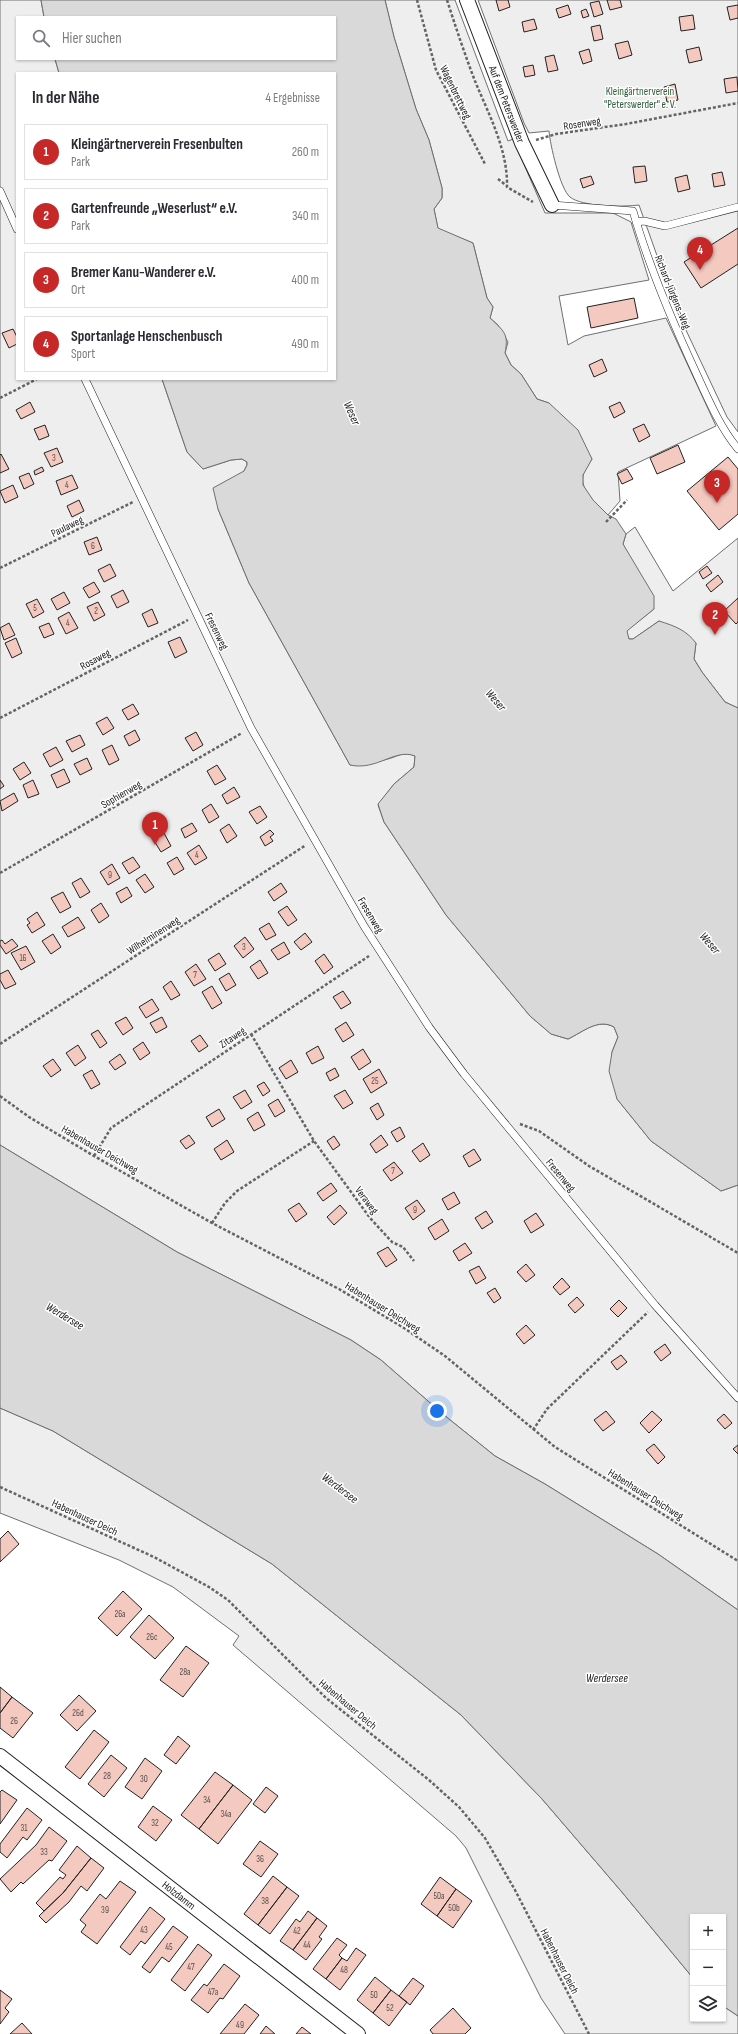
<!DOCTYPE html>
<html lang="de">
<meta charset="utf-8">
<style>
:root{--surface:#fff;--page:#f7f7f7;--text:#2b2b33;--muted:#7c7c81;--line:#e1e1e2;--accent:#c62828}
body{margin:0;font-family:"Sofia Sans Condensed",sans-serif;background:var(--page);color:var(--text)}
.controls{position:absolute;right:12px;bottom:12px;display:grid;overflow:hidden;border-radius:0px;box-shadow:0 1px 3px #0004}
.controls button{width:36px;height:36px;display:grid;place-items:center;padding:0;border:0;border-bottom:1px solid var(--line);background:var(--surface);color:var(--text);font:20px sans-serif}
.you{position:absolute;left:437px;top:1411px;width:14px;height:14px;margin:-10px;border:3px solid #fff;border-radius:50%;background:#1a73e8;box-shadow:0 0 0 6px #1a73e833}
.badge{display:grid;place-items:center;width:26px;height:26px;border-radius:50%;background:var(--accent);color:#fff;font-size:13px;font-weight:700}
.pin{position:absolute;translate:-50% -33px;filter:drop-shadow(0 1px 2px #0008)}
.pin::after{content:'';position:absolute;top:21px;width:14px;height:12px;background:inherit;clip-path:polygon(0 0,100% 0,50% 100%)}
.list{margin:0;padding:0;list-style:none}
h2{display:flex;justify-content:space-between;align-items:center;height:52px;margin:0;padding:0 16px;font-size:17px}
h2 small{font-size:13px;font-weight:400;color:var(--muted)}
.list li{display:grid;grid-template-columns:26px 1fr auto;gap:12px;align-items:center;box-sizing:border-box;height:56px;margin:0 8px 8px;padding:0 8px;border:1px solid var(--line);border-radius:0px}
.list b{display:block;font-size:15px;white-space:nowrap}
.list p{margin:0;font-size:13px;white-space:nowrap;color:var(--muted)}
.list em{font-size:13px;font-style:normal;color:var(--muted)}
.icon{flex:none;width:22px;height:22px;fill:none;stroke:currentColor;stroke-width:2;stroke-linecap:round;stroke-linejoin:round}
.map{position:relative;flex:none;width:738px;height:2034px;overflow:hidden}
.search{position:absolute;background:var(--surface);box-shadow:0 1px 3px #0004;left:16px;top:16px;width:320px;height:44px;display:flex;align-items:center;gap:10px;box-sizing:border-box;padding:0 14px;border-radius:0px;color:var(--muted);font-size:15px}
.panel{position:absolute;background:var(--surface);box-shadow:0 1px 3px #0004;left:16px;top:72px;width:320px;height:308px;border-radius:0px}
.map>svg:first-child{display:block}
</style>
<div class="map">
<svg width="738" height="2034" viewBox="0 0 738 2034">
<rect width="100%" height="100%" fill="#fff"/>
<path fill="#eee" stroke="#6f6f6f" d="M0 0H41L44 17H17V59H55L59 73H17V379H162L187 452 203 469 231 460 242 459 247 462V465L244 471 218 509 249 583 350 765C362 763 376 763 388 759 399 756 403 751 415 756L414 767 394 784 378 805 384 822 446 915 530 1016 551 1034 568 1039C583 1032 598 1018 614 1027L618 1037 612 1052 617 1099 651 1141 721 1191 738 1185V1610L658 1554 545 1484 495 1456 444 1415 381 1360 351 1340 177 1252 0 1145Z
M385 0H455L508 141 513 139 545 213H613L631 222 649 280 559 296 568 345 584 336 666 318 716 426 618 472 620 501 608 515C598 505 580 491 583 476 584 470 589 464 592 459L549 403 537 399 521 374 511 365 505 353 508 342 498 325 490 318 493 307 487 298 473 243 438 229 434 209 442 198V188L429 140 416 109 394 37Z
M478 0H738V432L727 417 676 309 639 205C624 207 582 207 570 197 560 189 550 144 549 131L529 133 524 123Z
M635 527 673 591 738 538V708L725 702 702 672 694 659 696 643 659 621 633 639H629L626 631 654 609 623 544 626 534Z
M0 1408 53 1431 272 1564 461 1715 542 1799 621 1891 693 1978V2019H723V2006L738 2016V2034H565L541 1998 466 1848 456 1836 233 1645 239 1636 173 1587 119 1560 0 1513Z"/>
<path fill="#d9d9d9" stroke="#6f6f6f" d="M41 0H385L394 37 416 109 429 140 442 188V198L434 209 438 228 473 243 487 298 493 307 490 318C504 331 509 334 505 353L511 365 521 374 537 399 549 403 578 430 592 459 583 475V485L593 500 608 515 616 519 626 534 623 544 654 596V609L627 631 629 639H633L659 621C675 626 686 630 696 643L694 659 702 672 725 702 738 708V1185L721 1191 651 1141 617 1099 609 1071 612 1052 618 1037 614 1027C598 1018 583 1032 568 1039L551 1034 530 1016 446 915 384 822 378 804 394 784 414 767 415 756C395 748 377 771 350 765L249 583 218 509 213 488 244 471 247 465V462L242 459 231 460 203 469 187 452 162 379H335V73H59L55 59H335V17H44Z
M0 1145 177 1252 351 1340 381 1360 444 1415 495 1456 545 1484 658 1554 738 1610V2016L723 2006V1917H693V1978L621 1891 542 1799 461 1715 272 1564 53 1431 0 1408Z"/>
<path fill="#f3c9c0" stroke="#222" d="M496 0H508L510 7 499 11Z
M607 0H620L622 7 610 10Z
M599 1 603 14 594 17 590 3Z
M568 5 571 14 559 18 556 9Z
M738 5V18L730 20 727 7Z
M586 9 589 16 583 18 581 11Z
M693 15 695 29 681 31 679 17Z
M534 19 537 29 524 32 522 22Z
M600 25 603 39 594 41 591 27Z
M628 41 632 55 619 59 615 44Z
M699 47 702 60 689 63 686 50Z
M589 49 592 61 583 64 579 52Z
M554 55 558 70 548 72 545 57Z
M533 65 535 75 525 77 523 67Z
M737 77 738 91 726 93 724 79Z
M675 84 678 100 667 102 664 87Z
M645 166 647 181 635 183 633 167Z
M722 172 725 185 714 187 712 174Z
M687 175 690 189 678 192 675 178Z
M591 176 594 184 583 188 580 179Z
M738 228V264L701 288 684 262Z
M634 298 638 318 591 328 587 307Z
M13 329 17 337V344L9 348 2 333Z
M602 359 607 371 594 377 589 365Z
M30 402 35 412 21 419 16 410Z
M620 402 625 412 614 418 609 407Z
M644 424 650 436 639 442 633 429Z
M45 425 49 436 39 440 34 429Z
M678 445 685 462 657 474 650 458Z
M57 448 63 462 51 467 44 453Z
M1 454 9 469 0 473V455Z
M728 457 738 469V514L719 530 687 491Z
M42 467 44 471 35 475 34 471Z
M627 469 633 479 622 484 617 474Z
M29 473 34 484 24 489 19 477Z
M72 475 78 488 61 495 56 481Z
M13 485 18 497 5 503 0 491Z
M79 500 84 511 72 517 67 506Z
M97 537 102 550 89 555 84 542Z
M110 564 116 576 104 582 98 570Z
M707 566 712 573 703 579 699 572Z
M718 575 723 582 711 592 706 585Z
M94 582 100 592 89 598 83 588Z
M123 590 129 602 117 608 111 596Z
M64 592 70 603 57 610 51 599Z
M738 598V622L736 624 724 611Z
M37 599 44 612 33 618 26 604Z
M98 602 105 615 94 621 87 607Z
M152 609 158 623 148 627 142 614Z
M69 612 78 628 66 634 58 618Z
M9 623 15 635 4 640 0 628Z
M49 623 54 634 44 638 39 627Z
M180 637 187 652 175 658 168 642Z
M16 638 22 653 12 658 5 643Z
M133 704 139 714 128 720 122 710Z
M107 717 114 728 103 735 96 723Z
M135 730 140 740 129 746 124 736Z
M196 732 203 745 193 751 185 738Z
M80 735 85 745 72 752 66 741Z
M112 745 119 760 109 765 102 750Z
M56 747 63 760 50 767 43 754Z
M87 758 92 769 80 775 74 764Z
M24 762 31 773 20 780 13 769Z
M217 765 226 779 215 785 207 771Z
M64 769 70 782 57 788 51 775Z
M0 780 4 786 0 789Z
M33 780 39 794 28 798 23 785Z
M234 787 240 797 227 804 222 795Z
M14 793 18 801 2 811 0 801Z
M211 804 219 817 209 823 202 810Z
M260 806 267 817 257 824 249 812Z
M192 823 197 831 185 838 181 829Z
M229 824 237 836 227 843 220 830Z
M270 830 274 834 270 837 273 841 265 846 260 837Z
M164 833 171 846 161 852 153 839Z
M199 845 207 858 195 865 187 853Z
M133 857 140 867 129 874 122 863Z
M177 857 184 869 174 875 167 863Z
M112 864 120 878 108 885 100 872Z
M145 874 154 887 145 893 136 880Z
M81 878 90 892 80 898 72 883Z
M281 883 287 892 274 901 268 892Z
M127 887 132 896 121 903 116 893Z
M63 892 71 907 60 913 51 898Z
M101 903 109 916 99 923 91 910Z
M287 906 297 920 288 926 278 912Z
M37 912 45 925 32 933 27 925 30 923 27 919Z
M78 917 85 928 68 937 62 927Z
M269 923 276 935 266 940 259 929Z
M305 933 312 942 301 950 294 942Z
M53 934 61 947 51 954 42 941Z
M245 937 254 949 243 958 234 946Z
M12 939 18 946 6 954 0 945V941L2 940 5 944Z
M284 942 290 953 278 960 271 950Z
M26 946 35 962 21 970 11 953Z
M219 953 226 964 215 971 208 960Z
M324 954 333 967 324 974 315 961Z
M260 960 268 973 258 979 250 967Z
M196 964 206 979 194 986 185 972Z
M8 970 16 984 5 989 0 980V974Z
M229 973 236 985 226 991 219 979Z
M171 981 180 995 171 1000 163 987Z
M212 986 222 1003 212 1009 202 992Z
M343 991 351 1003 341 1009 333 997Z
M152 999 159 1010 146 1018 139 1007Z
M126 1017 133 1028 123 1035 115 1023Z
M162 1017 167 1027 156 1033 150 1023Z
M346 1022 354 1035 343 1042 335 1029Z
M98 1030 107 1043 100 1048 91 1034Z
M200 1035 208 1046 199 1052 191 1041Z
M143 1042 150 1053 140 1060 133 1049Z
M78 1045 86 1058 75 1066 66 1053Z
M318 1046 324 1058 312 1064 306 1053Z
M363 1049 371 1062 359 1070 351 1057Z
M120 1054 126 1063 115 1070 109 1062Z
M53 1059 61 1070 51 1077 43 1066Z
M291 1060 298 1072 286 1079 279 1068Z
M335 1068 339 1076 330 1081 326 1073Z
M379 1069 387 1083 371 1093 363 1079Z
M92 1070 100 1084 91 1089 83 1075Z
M264 1082 270 1091 263 1096 257 1086Z
M245 1090 252 1102 241 1109 233 1097Z
M345 1090 353 1103 343 1109 334 1096Z
M278 1099 285 1111 275 1117 268 1105Z
M378 1103 384 1115 377 1120 370 1108Z
M219 1109 225 1119 212 1127 206 1117Z
M258 1112 265 1125 254 1131 247 1119Z
M400 1127 405 1137 397 1142 391 1132Z
M189 1135 195 1143 186 1149 180 1141Z
M381 1135 388 1145 376 1153 370 1144Z
M334 1136 340 1145 333 1150 327 1141Z
M227 1140 234 1152 221 1160 214 1149Z
M423 1143 430 1155 420 1162 412 1151Z
M474 1149 481 1160 469 1167 463 1156Z
M394 1162 403 1173 391 1181 383 1170Z
M331 1183 337 1191 323 1201 317 1193Z
M454 1192 460 1203 448 1210 442 1199Z
M417 1200 425 1211 413 1220 405 1208Z
M299 1203 307 1214 296 1222 288 1210Z
M340 1205 347 1213 334 1225 327 1217Z
M486 1211 493 1222 482 1229 475 1218Z
M536 1213 544 1225 531 1233 524 1221Z
M442 1219 449 1231 435 1240 428 1228Z
M465 1243 472 1253 459 1261 453 1251Z
M388 1247 397 1260 386 1267 377 1253Z
M526 1264 535 1275 526 1282 517 1272Z
M479 1266 486 1278 476 1284 469 1271Z
M562 1278 570 1287 560 1295 553 1287Z
M495 1288 501 1298 494 1303 487 1293Z
M577 1297 584 1305 575 1313 568 1305Z
M619 1300 627 1308 618 1317 610 1309Z
M526 1325 535 1335 524 1344 516 1334Z
M665 1344 671 1353 661 1361 654 1352Z
M621 1355 627 1362 617 1370 611 1362Z
M606 1411 615 1422 603 1431 594 1420Z
M652 1411 662 1420 649 1433 640 1423Z
M724 1414 732 1423 725 1429 717 1420Z
M654 1444 665 1457 658 1464 646 1450Z
M738 1445V1454L733 1449Z
M8 1531 19 1544 0 1562V1539Z
M123 1591 142 1609 117 1636 98 1618Z
M149 1615 174 1638 155 1659 130 1637Z
M186 1646 209 1663 183 1697 160 1680Z
M0 1687 12 1697 0 1713Z
M79 1695 96 1711 77 1731 60 1715Z
M12 1697 33 1713 13 1738 0 1728V1713Z
M94 1730 109 1742 80 1779 65 1767Z
M178 1736 190 1746 176 1764 164 1755Z
M111 1755 127 1768 104 1797 88 1784Z
M145 1758 162 1771 142 1799 125 1787Z
M215 1772 233 1785 199 1829 181 1815Z
M233 1785 252 1800 218 1844 199 1829Z
M266 1787 278 1796 265 1813 253 1804Z
M2 1790 17 1800 0 1824V1792Z
M153 1806 172 1820 156 1841 138 1827Z
M27 1808 42 1820 27 1840 23 1837 7 1858 0 1852V1844Z
M49 1827 67 1841 52 1861 49 1860 23 1884 21 1882 11 1892 0 1879 36 1845Z
M260 1841 278 1854 261 1877 243 1864Z
M77 1846 91 1858 63 1893 44 1911 36 1903 60 1877 63 1879 66 1875 59 1870Z
M91 1858 104 1868 87 1891 81 1886 69 1902 46 1923 39 1916 63 1893Z
M273 1876 287 1887 258 1925 244 1914Z
M440 1877 456 1889 437 1916 421 1904Z
M120 1881 136 1892 97 1944 81 1932 86 1925 80 1920 100 1894 106 1899Z
M287 1887 299 1896 270 1934 258 1925Z
M456 1889 472 1901 453 1928 437 1916Z
M150 1907 165 1919 145 1944 141 1941 130 1955 120 1947Z
M308 1911 317 1918 293 1950 280 1941 296 1919 300 1922Z
M317 1918 327 1926 319 1937 322 1939 306 1960 293 1950Z
M173 1926 188 1937 169 1962 162 1957 150 1973 142 1967Z
M337 1938 347 1945 339 1955 342 1958 326 1979 313 1969Z
M198 1944 212 1955 185 1991 171 1980Z
M356 1948 366 1955 340 1990 326 1979 342 1958 347 1961Z
M224 1964 240 1976 223 1999 220 1998 208 2013 191 2000 204 1984 207 1986Z
M375 1977 391 1990 373 2013 357 2000Z
M413 1978 424 1986 410 2005 399 1996Z
M0 1990 12 1999 5 2008 9 2012 0 2024Z
M391 1990 407 2002 389 2026 373 2013Z
M245 2004 259 2015 244 2034H220Z
M453 2008 471 2028 465 2034H433L430 2030Z
M22 2023 32 2034H10Z
M266 2026 275 2034H260Z
M302 2027 311 2034H296Z"/>
<g fill="none" stroke-linecap="round" stroke-linejoin="round">
<g stroke="#222" stroke-width="8">
<path id="service" d="M0 191 17 229
M552 205 633 211C649 267 672 321 697 375 709 401 720 427 738 449
M636 222 644 221 665 226 738 207
M85 379 251 728 364 926 429 1027 464 1074 655 1305 738 1398"/>
</g>
<g stroke="#222" stroke-width="16">
<path id="minor" d="M467 0 522 143 552 205
M0 1756 358 2034"/>
</g>
<path stroke="#646464" stroke-width="2.5" stroke-dasharray="3 2" stroke-linecap="butt" d="M417 0 436 70 485 164
M447 0C456 28 465 55 475 81 489 115 508 150 507 187L533 202
M536 140 556 134 626 124 738 103
M498 179 507 186
M0 398 37 379
M606 522 627 500
M0 568 133 502
M0 718 188 620
M0 873 242 733
M251 1034 314 1141 370 1218 392 1242 403 1247 414 1261
M0 1044 306 845
M0 1096 29 1117 94 1156 212 1223 339 1289 404 1328 445 1356 555 1447 738 1561
M520 1124 539 1131 589 1166 738 1253
M94 1156 111 1128 369 956
M212 1223 225 1203 237 1191 314 1141
M533 1430 547 1409 648 1312
M0 1487 154 1557 209 1587 228 1600 326 1698 429 1780 459 1807 485 1838 515 1890 589 2034"/>
<use href="#service" stroke="#fff" stroke-width="7"/>
<use href="#minor" stroke="#fff" stroke-width="14"/>
</g>
<g text-anchor="middle" stroke-width="3" stroke-linejoin="round" paint-order="stroke">
<g font-size="9" fill="#564c4a">
<text x="54" y="461">3</text>
<text x="67" y="488">4</text>
<text x="93" y="549">6</text>
<text x="35" y="611">5</text>
<text x="96" y="614">2</text>
<text x="68" y="626">4</text>
<text x="197" y="858">4</text>
<text x="110" y="878">9</text>
<text x="244" y="950">3</text>
<text x="23" y="961">16</text>
<text x="195" y="978">7</text>
<text x="375" y="1084">25</text>
<text x="393" y="1174">7</text>
<text x="415" y="1213">9</text>
<text x="120" y="1617">26a</text>
<text x="152" y="1640">26c</text>
<text x="185" y="1675">28a</text>
<text x="78" y="1716">26d</text>
<text x="14" y="1724">26</text>
<text x="107" y="1779">28</text>
<text x="144" y="1782">30</text>
<text x="207" y="1803">34</text>
<text x="226" y="1817">34a</text>
<text x="155" y="1826">32</text>
<text x="24" y="1831">31</text>
<text x="44" y="1855">33</text>
<text x="260" y="1862">36</text>
<text x="439" y="1899">50a</text>
<text x="265" y="1904">38</text>
<text x="454" y="1911">50b</text>
<text x="105" y="1913">39</text>
<text x="144" y="1933">43</text>
<text x="297" y="1934">42</text>
<text x="307" y="1948">44</text>
<text x="169" y="1950">45</text>
<text x="191" y="1970">47</text>
<text x="344" y="1973">48</text>
<text x="213" y="1995">47a</text>
<text x="374" y="1998">50</text>
<text x="390" y="2011">52</text>
<text x="240" y="2028">49</text>
</g>
<g font-size="11" fill="#2f5e38" stroke="#fff">
<text x="640" y="95">Kleingärtnerverein<tspan x="640" dy="13">"Peterswerder" e. V.</tspan></text>
</g>
<g font-size="11" fill="#222" stroke="#fff">
<text transform="translate(456 92) rotate(64)" y="4">Wagenbrettweg</text>
<text transform="translate(507 104) rotate(69)" y="4">Auf dem Peterswerder</text>
<text transform="translate(582 123) rotate(-9)" y="4">Rosenweg</text>
<text transform="translate(673 292) rotate(68)" y="4">Richard-Jürgens-Weg</text>
<text transform="translate(67 526) rotate(-26)" y="4">Paulaweg</text>
<text transform="translate(217 631) rotate(64)" y="4">Fresenweg</text>
<text transform="translate(95 659) rotate(-28)" y="4">Rosaweg</text>
<text transform="translate(121 794) rotate(-30)" y="4">Sophienweg</text>
<text transform="translate(371 915) rotate(59)" y="4">Fresenweg</text>
<text transform="translate(153 935) rotate(-33)" y="4">Wilhelminenweg</text>
<text transform="translate(232 1037) rotate(-34)" y="4">Zitaweg</text>
<text transform="translate(100 1149) rotate(30)" y="4">Habenhauser Deichweg</text>
<text transform="translate(561 1175) rotate(50)" y="4">Fresenweg</text>
<text transform="translate(367 1200) rotate(53)" y="4">Veraweg</text>
<text transform="translate(383 1307) rotate(32)" y="4">Habenhauser Deichweg</text>
<text transform="translate(646 1494) rotate(32)" y="4">Habenhauser Deichweg</text>
<text transform="translate(85 1517) rotate(25)" y="4">Habenhauser Deich</text>
<text transform="translate(348 1704) rotate(40)" y="4">Habenhauser Deich</text>
<text transform="translate(179 1895) rotate(38)" y="4">Holzdamm</text>
<text transform="translate(560 1961) rotate(63)" y="4">Habenhauser Deich</text>
</g>
<g font-size="12" font-style="italic" fill="#222" stroke="#fff">
<text transform="translate(352 413) rotate(66)" y="4">Weser</text>
<text transform="translate(496 700) rotate(49)" y="4">Weser</text>
<text transform="translate(710 943) rotate(49)" y="4">Weser</text>
<text transform="translate(65 1316) rotate(31)" y="4">Werdersee</text>
<text transform="translate(340 1488) rotate(37)" y="4">Werdersee</text>
<text x="607" y="1682">Werdersee</text>
</g>
</g>
</svg>
<div class="controls">
<button>+</button>
<button>−</button>
<button><svg class="icon" aria-label="layers" viewBox="0 0 24 24"><path d="M12 4l9 5-9 5-9-5zM3 14l9 5 9-5"/></svg></button>
</div>
<div class="you"></div>
<div class="pin badge" style="left:155px;top:845px">1</div>
<div class="pin badge" style="left:715px;top:635px">2</div>
<div class="pin badge" style="left:717px;top:503px">3</div>
<div class="pin badge" style="left:700px;top:270px">4</div>
<div class="search"><svg class="icon" aria-label="search" viewBox="0 0 24 24"><circle cx="10" cy="10" r="6"/><path d="M15 15l6 6"/></svg>Hier suchen</div>
<section class="panel">
<h2>In der Nähe<small>4 Ergebnisse</small></h2>
<ul class="list">
<li><span class="badge">1</span><div><b>Kleingärtnerverein Fresenbulten</b><p>Park</p></div><em>260 m</em></li>
<li><span class="badge">2</span><div><b>Gartenfreunde „Weserlust“ e.V.</b><p>Park</p></div><em>340 m</em></li>
<li><span class="badge">3</span><div><b>Bremer Kanu-Wanderer e.V.</b><p>Ort</p></div><em>400 m</em></li>
<li><span class="badge">4</span><div><b>Sportanlage Henschenbusch</b><p>Sport</p></div><em>490 m</em></li>
</ul>
</section>
</div>
